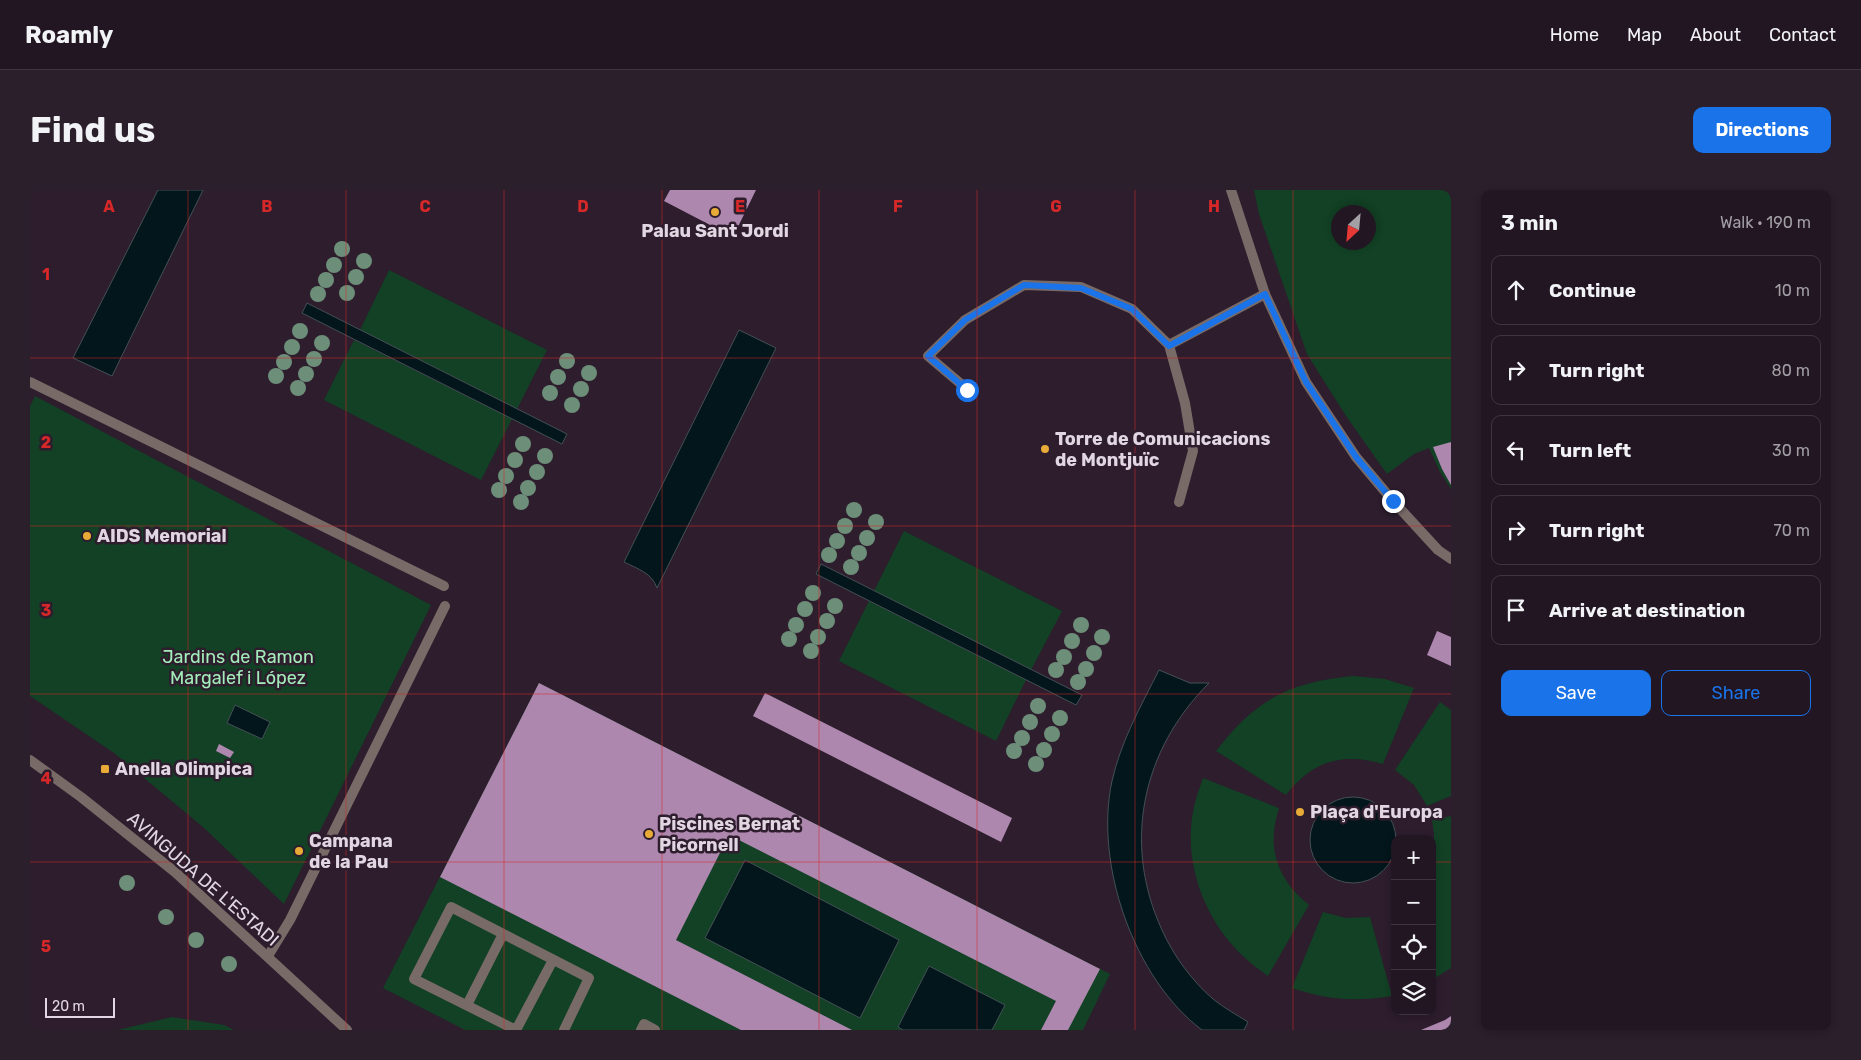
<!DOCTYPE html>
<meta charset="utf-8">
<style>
:root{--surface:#221622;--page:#2a1f2a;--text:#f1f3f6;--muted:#a29fa5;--line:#3f3540;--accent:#1a73e8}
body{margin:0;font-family:Rubik,sans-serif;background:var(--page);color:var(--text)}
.controls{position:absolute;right:15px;bottom:15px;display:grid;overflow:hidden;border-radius:10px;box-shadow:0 2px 8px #0003}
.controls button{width:45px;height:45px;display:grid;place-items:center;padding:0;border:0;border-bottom:1px solid var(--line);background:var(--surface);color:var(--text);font:25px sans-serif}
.compass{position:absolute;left:1301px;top:15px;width:45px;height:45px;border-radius:50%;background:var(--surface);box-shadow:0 2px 8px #0003;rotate:206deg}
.scale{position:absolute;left:15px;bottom:12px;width:70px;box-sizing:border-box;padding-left:5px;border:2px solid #e1d6e1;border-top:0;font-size:14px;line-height:18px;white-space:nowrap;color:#e1d6e1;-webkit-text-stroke:4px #2d1d2d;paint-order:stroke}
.stop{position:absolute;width:15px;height:15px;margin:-11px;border:4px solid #1a73e8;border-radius:50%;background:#fff}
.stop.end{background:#1a73e8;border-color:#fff;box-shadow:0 1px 5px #0008}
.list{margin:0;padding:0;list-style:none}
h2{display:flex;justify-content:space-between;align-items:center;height:65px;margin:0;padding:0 20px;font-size:21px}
h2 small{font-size:16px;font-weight:400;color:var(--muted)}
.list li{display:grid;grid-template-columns:32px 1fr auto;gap:15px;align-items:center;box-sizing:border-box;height:70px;margin:0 10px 10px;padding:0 10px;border:1px solid var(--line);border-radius:10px}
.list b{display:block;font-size:19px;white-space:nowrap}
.list em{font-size:16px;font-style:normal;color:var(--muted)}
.actions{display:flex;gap:10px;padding:15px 20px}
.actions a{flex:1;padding:11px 0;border:1px solid var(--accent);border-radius:10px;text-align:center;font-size:18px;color:var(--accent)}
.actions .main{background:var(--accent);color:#fff}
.icon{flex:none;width:28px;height:28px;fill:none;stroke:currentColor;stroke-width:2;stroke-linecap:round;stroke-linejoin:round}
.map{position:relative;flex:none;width:1421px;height:840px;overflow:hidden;border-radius:10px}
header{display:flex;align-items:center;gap:30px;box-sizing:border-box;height:70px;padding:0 25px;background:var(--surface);border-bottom:1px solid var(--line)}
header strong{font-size:24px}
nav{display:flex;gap:28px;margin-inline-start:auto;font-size:18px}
.intro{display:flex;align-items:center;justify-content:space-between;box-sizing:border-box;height:120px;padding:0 30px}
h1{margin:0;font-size:35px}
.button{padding:12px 22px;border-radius:10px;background:var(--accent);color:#fff;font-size:18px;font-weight:700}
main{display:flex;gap:30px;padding:0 30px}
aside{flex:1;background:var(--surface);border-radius:10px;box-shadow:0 2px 8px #0003}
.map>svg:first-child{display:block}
</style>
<header>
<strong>Roamly</strong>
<nav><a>Home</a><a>Map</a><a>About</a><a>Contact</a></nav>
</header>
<div class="intro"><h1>Find us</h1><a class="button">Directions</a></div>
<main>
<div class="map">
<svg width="1421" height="840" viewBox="0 0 1421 840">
<rect width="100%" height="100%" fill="#2d1d2d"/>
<path fill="#124125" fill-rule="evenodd" d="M1224 0H1421V299L1410 282 1399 258 1384 264 1357 284 1316 226 1277 164 1229 24ZM1308 22H1338V52H1308Z
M359 80 517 160 487 219 330 140Z
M324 150 482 229 451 290 294 210Z
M5 206 401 415 254 714 173 637 84 563 0 506V216Z
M874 341 1032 421 1001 480 844 401Z
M839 411 996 490 966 551 809 471Z
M1323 486 1355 489 1384 498 1353 574C1313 562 1282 571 1256 605L1186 561C1225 510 1259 492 1323 486Z
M509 493 1080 784 1053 840H435L353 798Z
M1410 512 1421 520V606L1397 616 1384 595 1365 580Z
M1173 588 1249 618C1236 658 1247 689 1279 715L1238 786C1230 780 1221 774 1214 767 1174 730 1152 671 1164 617 1166 607 1170 597 1173 588Z
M1421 626V778L1402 790 1404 644 1402 630Z
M1293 722 1316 728 1340 727 1362 806C1322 812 1299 810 1262 798Z
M142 827 194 835 204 840H88Z"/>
<path fill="#02161b" stroke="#455056" d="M128 0H173L82 186 43 168Z
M277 113 537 244 532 254 272 123Z
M709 140 746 158 627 398C622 383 608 379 594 372Z
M791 374 1052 505 1046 515 786 384Z
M1129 480 1160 493H1179C1112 560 1092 653 1132 740 1143 765 1162 791 1183 809 1194 818 1207 825 1218 832L1214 840H1172C1104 789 1064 674 1082 591 1091 551 1111 516 1129 480Z
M205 515 240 532 232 549 197 533Z
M1280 650a43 43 0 1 1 86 0a43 43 0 1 1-86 0Z
M715 670 869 750 830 828 675 748Z
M899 776 975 815 962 840H873L868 837Z"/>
<path fill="#ae87af" d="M640 0H726L703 47 634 11Z
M1421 252V295L1412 279 1403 257Z
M1407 441 1421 447V476L1397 465Z
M509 493 1070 779 1038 840H1011L1026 811 699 645 646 750 822 840H711L410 687Z
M735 503 982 628 971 652 723 526Z
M189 554 204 562 200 568 186 561Z
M1421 826V840H1391L1415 830Z"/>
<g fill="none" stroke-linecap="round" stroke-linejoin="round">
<path stroke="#776a67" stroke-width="10" d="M1139 155 1235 104
M937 199 898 166 935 130 994 95 1051 97 1102 119 1139 155 1155 213 1163 261 1149 312
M238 766 260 730 415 416
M523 770 486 840 384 789 421 717 559 788 534 840
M437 815 473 744
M611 840 614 834 625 840"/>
<path stroke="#776a67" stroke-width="10" d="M0 192 414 396"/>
<path stroke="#776a67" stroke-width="10" d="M1201 0 1235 104 1276 192 1326 267 1363 311 1408 360 1421 369"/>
<path stroke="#776a67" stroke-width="10" d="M0 570 51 607 145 682 317 840"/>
</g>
<g fill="#6d8f7a">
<circle cx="312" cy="59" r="8"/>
<circle cx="334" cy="71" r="8"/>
<circle cx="304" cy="75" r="8"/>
<circle cx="326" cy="87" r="8"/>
<circle cx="296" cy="90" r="8"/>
<circle cx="317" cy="103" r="8"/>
<circle cx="288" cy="104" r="8"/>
<circle cx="270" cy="141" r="8"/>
<circle cx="292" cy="153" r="8"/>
<circle cx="262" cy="157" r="8"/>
<circle cx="284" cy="169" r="8"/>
<circle cx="537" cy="171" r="8"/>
<circle cx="254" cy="172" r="8"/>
<circle cx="559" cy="183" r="8"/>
<circle cx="276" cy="184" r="8"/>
<circle cx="246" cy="186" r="8"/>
<circle cx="528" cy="187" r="8"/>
<circle cx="268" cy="198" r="8"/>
<circle cx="551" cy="199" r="8"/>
<circle cx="520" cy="203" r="8"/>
<circle cx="542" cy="215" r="8"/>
<circle cx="493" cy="254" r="8"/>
<circle cx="515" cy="266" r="8"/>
<circle cx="485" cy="270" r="8"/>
<circle cx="507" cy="282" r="8"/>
<circle cx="476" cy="286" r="8"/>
<circle cx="498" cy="298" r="8"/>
<circle cx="469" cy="300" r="8"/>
<circle cx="491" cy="312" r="8"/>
<circle cx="824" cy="320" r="8"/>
<circle cx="846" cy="332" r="8"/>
<circle cx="815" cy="336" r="8"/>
<circle cx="837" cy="348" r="8"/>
<circle cx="807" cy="351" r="8"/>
<circle cx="829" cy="363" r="8"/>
<circle cx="799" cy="365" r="8"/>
<circle cx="821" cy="377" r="8"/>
<circle cx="783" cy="403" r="8"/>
<circle cx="805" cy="416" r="8"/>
<circle cx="775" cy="419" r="8"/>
<circle cx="797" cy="431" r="8"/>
<circle cx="766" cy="435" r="8"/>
<circle cx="1051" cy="435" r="8"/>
<circle cx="788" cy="447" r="8"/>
<circle cx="1072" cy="447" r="8"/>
<circle cx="759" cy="449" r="8"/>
<circle cx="1042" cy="451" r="8"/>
<circle cx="781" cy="461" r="8"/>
<circle cx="1064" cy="463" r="8"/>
<circle cx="1034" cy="467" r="8"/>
<circle cx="1056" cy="479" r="8"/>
<circle cx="1026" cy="480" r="8"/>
<circle cx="1048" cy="492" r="8"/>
<circle cx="1008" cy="516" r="8"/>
<circle cx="1030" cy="528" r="8"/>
<circle cx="1000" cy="532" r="8"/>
<circle cx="1022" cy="544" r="8"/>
<circle cx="992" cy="548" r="8"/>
<circle cx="1014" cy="560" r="8"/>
<circle cx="984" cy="561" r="8"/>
<circle cx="1006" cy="574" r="8"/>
<circle cx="97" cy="693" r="8"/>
<circle cx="136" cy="727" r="8"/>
<circle cx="166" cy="750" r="8"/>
<circle cx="199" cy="774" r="8"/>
</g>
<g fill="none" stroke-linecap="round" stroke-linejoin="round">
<path stroke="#1a73e8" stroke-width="6" d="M937 200 898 166 935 130 994 95 1051 98 1102 119 1139 156 1235 104 1276 192 1326 267 1363 311"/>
</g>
<path fill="none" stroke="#d62828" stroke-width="1" stroke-opacity="0.55" d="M158 0V840M316 0V840M474 0V840M632 0V840M789 0V840M947 0V840M1105 0V840M1263 0V840M0 168H1421M0 336H1421M0 504H1421M0 672H1365M1402 672H1421"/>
<g fill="#e8ab37" stroke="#2d1d2d" stroke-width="2">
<circle cx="685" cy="22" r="5"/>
<circle cx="1015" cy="259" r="5"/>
<circle cx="57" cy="346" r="5"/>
<rect x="70" y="574" width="10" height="10" rx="2.5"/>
<circle cx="1270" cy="622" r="5"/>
<circle cx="619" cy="644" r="5"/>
<circle cx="269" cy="661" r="5"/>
</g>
<g text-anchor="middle" stroke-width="5" stroke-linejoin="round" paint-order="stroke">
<g font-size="18" font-weight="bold" fill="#e1d6e1" stroke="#2d1d2d" text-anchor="start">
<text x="685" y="47" text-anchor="middle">Palau Sant Jordi</text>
<text x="1025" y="255">Torre de Comunicacions<tspan x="1025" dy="21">de Montjuïc</tspan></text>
<text x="67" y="352">AIDS Memorial</text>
<text x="85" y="585">Anella Olimpica</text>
<text x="1280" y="628">Plaça d'Europa</text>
<text x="629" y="640">Piscines Bernat<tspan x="629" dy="21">Picornell</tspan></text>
<text x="279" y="657">Campana<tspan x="279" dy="21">de la Pau</tspan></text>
</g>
<g font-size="18" fill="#a2edb9" stroke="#2d1d2d">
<text x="208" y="473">Jardins de Ramon<tspan x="208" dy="21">Margalef i López</tspan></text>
</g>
<g font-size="18" fill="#e1d6e1" stroke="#2d1d2d">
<text transform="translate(173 689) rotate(41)" y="6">AVINGUDA DE L'ESTADI</text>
</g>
</g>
<g font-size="16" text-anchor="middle" font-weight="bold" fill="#d62828" stroke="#2d1d2d" stroke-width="5" stroke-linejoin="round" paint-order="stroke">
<text x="79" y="22">A</text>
<text x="237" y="22">B</text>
<text x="395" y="22">C</text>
<text x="553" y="22">D</text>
<text x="710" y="22">E</text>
<text x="868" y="22">F</text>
<text x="1026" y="22">G</text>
<text x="1184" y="22">H</text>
<text x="16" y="90">1</text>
<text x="16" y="258">2</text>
<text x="16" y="426">3</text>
<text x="16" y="594">4</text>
<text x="16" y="762">5</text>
</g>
</svg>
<div class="controls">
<button>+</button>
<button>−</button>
<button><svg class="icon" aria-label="locate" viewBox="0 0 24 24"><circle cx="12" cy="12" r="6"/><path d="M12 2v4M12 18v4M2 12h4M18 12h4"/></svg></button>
<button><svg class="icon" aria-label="layers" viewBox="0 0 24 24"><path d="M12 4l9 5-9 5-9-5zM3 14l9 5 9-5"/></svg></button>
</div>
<svg class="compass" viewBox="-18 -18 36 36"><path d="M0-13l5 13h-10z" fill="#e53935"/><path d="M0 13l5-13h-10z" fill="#a29fa5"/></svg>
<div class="scale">20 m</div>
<div class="stop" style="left:937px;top:200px"></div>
<div class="stop end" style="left:1363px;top:311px"></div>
</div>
<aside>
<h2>3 min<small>Walk · 190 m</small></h2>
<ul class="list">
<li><svg class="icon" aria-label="ahead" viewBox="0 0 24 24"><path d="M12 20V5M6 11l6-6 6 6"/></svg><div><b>Continue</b></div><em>10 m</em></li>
<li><svg class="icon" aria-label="right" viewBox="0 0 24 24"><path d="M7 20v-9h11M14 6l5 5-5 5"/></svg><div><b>Turn right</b></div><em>80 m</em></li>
<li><svg class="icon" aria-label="left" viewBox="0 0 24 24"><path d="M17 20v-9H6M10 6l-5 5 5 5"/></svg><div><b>Turn left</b></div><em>30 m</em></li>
<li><svg class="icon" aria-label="right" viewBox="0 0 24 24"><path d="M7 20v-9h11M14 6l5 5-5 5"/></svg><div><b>Turn right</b></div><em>70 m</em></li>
<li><svg class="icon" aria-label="arrive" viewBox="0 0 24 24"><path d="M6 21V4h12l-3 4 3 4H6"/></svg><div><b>Arrive at destination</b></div></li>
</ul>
<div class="actions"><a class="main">Save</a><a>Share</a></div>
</aside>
</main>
